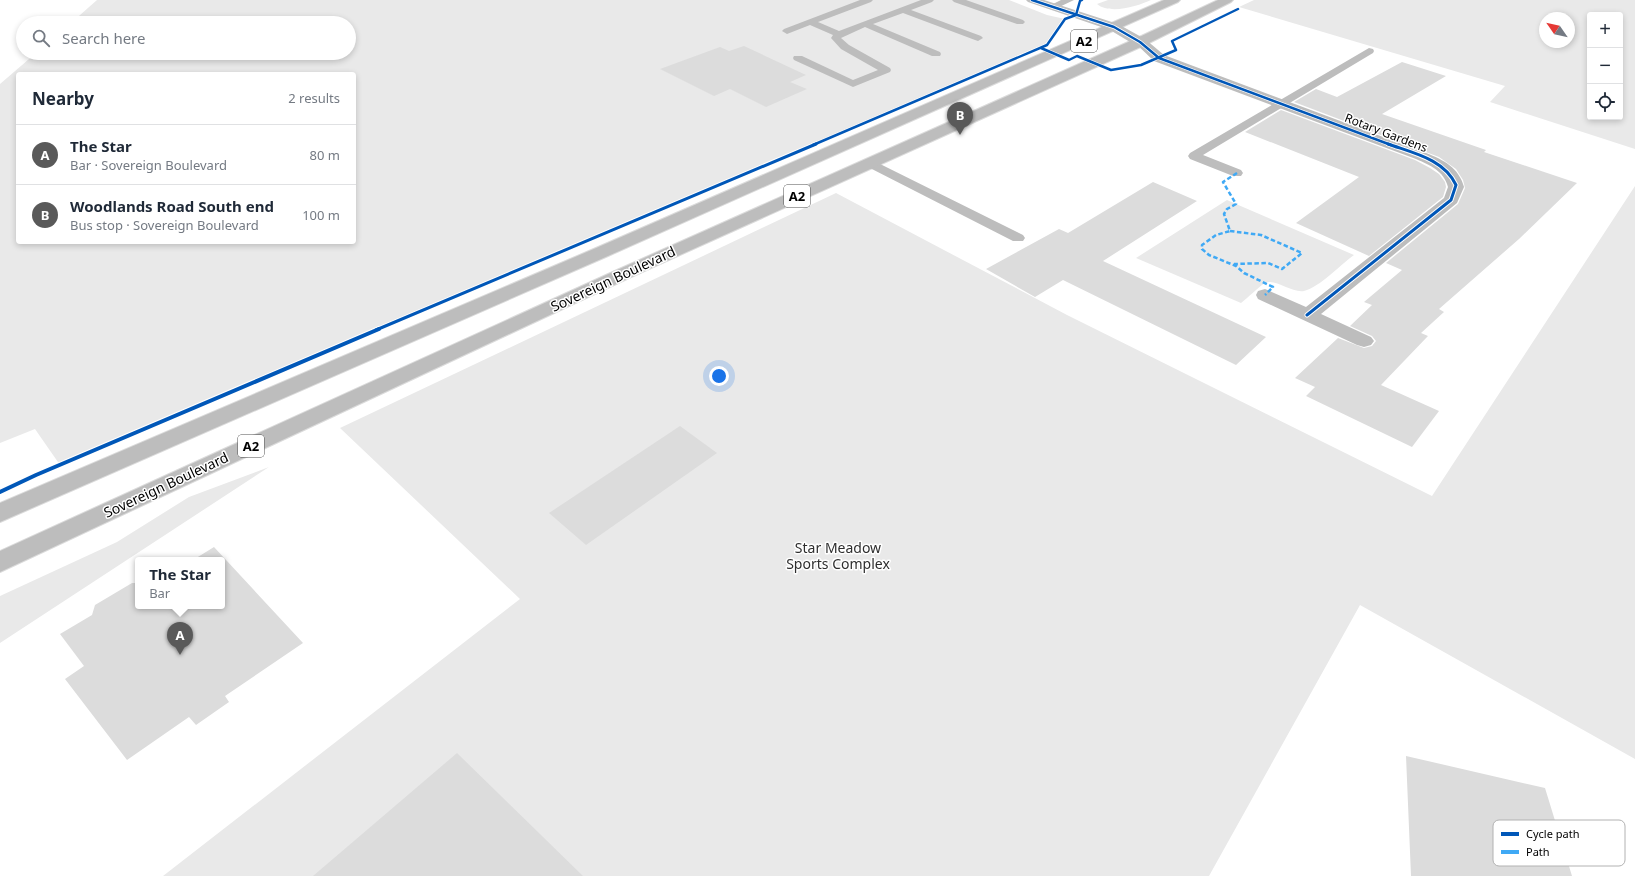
<!DOCTYPE html>
<meta charset="utf-8">
<style>
:root{--surface:#fff;--page:#f6f6f7;--text:#1f2937;--muted:#747a83;--line:#e0e1e3;--accent:#595959}
body{margin:0;font-family:"Noto Sans",sans-serif;background:var(--page);color:var(--text)}
.controls{position:absolute;right:12px;top:12px;display:grid;overflow:hidden;border-radius:4px;box-shadow:0 2px 6px #0003}
.controls button{width:36px;height:36px;display:grid;place-items:center;padding:0;border:0;border-bottom:1px solid var(--line);background:var(--surface);color:var(--text);font:20px sans-serif}
.compass{position:absolute;left:1539px;top:12px;width:36px;height:36px;border-radius:50%;background:var(--surface);box-shadow:0 2px 6px #0003;rotate:304deg}
.you{position:absolute;left:719px;top:376px;width:14px;height:14px;margin:-10px;border:3px solid #fff;border-radius:50%;background:#1a73e8;box-shadow:0 0 0 6px #1a73e833}
.badge{display:grid;place-items:center;width:26px;height:26px;border-radius:50%;background:var(--accent);color:#fff;font-size:13px;font-weight:700}
.pin{position:absolute;translate:-50% -33px;filter:drop-shadow(0 1px 2px #0008)}
.pin::after{content:'';position:absolute;top:21px;width:14px;height:12px;background:inherit;clip-path:polygon(0 0,100% 0,50% 100%)}
.popup{position:absolute;left:135px;top:557px;width:90px;height:52px;box-sizing:border-box;display:grid;place-content:center;border-radius:4px;background:var(--surface);filter:drop-shadow(0 1px 3px #0005);font-size:13px;white-space:nowrap;color:var(--muted)}
.popup b{font-size:15px;color:var(--text)}
.popup::after{content:'';position:absolute;left:50%;top:100%;margin-left:-8px;border:8px solid transparent;border-top-color:var(--surface)}
.list{margin:0;padding:0;list-style:none}
h2{display:flex;justify-content:space-between;align-items:center;height:52px;margin:0;padding:0 16px;font-size:17px}
h2 small{font-size:13px;font-weight:400;color:var(--muted)}
.list li{display:grid;grid-template-columns:26px 1fr auto;gap:12px;align-items:center;box-sizing:border-box;height:60px;padding:0 16px;border-top:1px solid var(--line)}
.list b{display:block;font-size:15px;white-space:nowrap}
.list p{margin:0;font-size:13px;white-space:nowrap;color:var(--muted)}
.list em{font-size:13px;font-style:normal;color:var(--muted)}
.icon{flex:none;width:22px;height:22px;fill:none;stroke:currentColor;stroke-width:2;stroke-linecap:round;stroke-linejoin:round}
.map{position:relative;flex:none;width:1635px;height:876px;overflow:hidden}
.search{position:absolute;background:var(--surface);box-shadow:0 2px 6px #0003;left:16px;top:16px;width:340px;height:44px;display:flex;align-items:center;gap:10px;box-sizing:border-box;padding:0 14px;border-radius:22px;color:var(--muted);font-size:15px}
.panel{position:absolute;background:var(--surface);box-shadow:0 2px 6px #0003;left:16px;top:72px;width:340px;height:172px;border-radius:4px}
.map>svg:first-child{display:block}
</style>
<div class="map">
<svg width="1635" height="876" viewBox="0 0 1635 876">
<rect width="100%" height="100%" fill="#fff"/>
<path fill="#e9e9e9" fill-rule="evenodd" d="M97 0H1009L1047 15 1065 19 1047 45 1041 48 60 465 35 429 0 443V84L36 53H349V23H71ZM18 74H354V242H18Z
M1108 0H1151C1138 6 1110 15 1097 4Z
M1254 0H1635V149L1490 102 1505 86 1239 7ZM1590 15H1620V117H1590ZM1545 18H1569V42H1545Z
M1635 186V759L1360 605 1209 876H163L520 599 340 428 836 193 1067 315 1432 496Z
M1227 200 1236 204 1354 255C1340 265 1320 287 1304 291 1291 293 1275 278 1265 283 1257 288 1249 297 1241 303L1136 258Z
M269 467 0 643V596L117 542 189 497Z"/>
<path fill="#dcdcdc" d="M744 46 806 75 790 82 807 89 766 107 730 89 714 96 660 69 720 47 729 51Z
M1402 62 1446 76 1382 114 1486 150 1484 152 1577 183 1519 239 1439 309 1444 312 1421 333 1428 336 1381 385 1439 411 1412 447 1306 396 1315 387 1295 378 1338 338 1364 348 1372 346 1376 341 1372 336 1350 326 1372 305 1364 302 1402 270 1386 263 1458 204 1465 188 1463 180 1456 169 1439 157 1294 102 1316 89 1337 97Z
M1281 110 1415 160 1430 168 1439 174 1445 182 1446 187 1443 197 1369 256 1296 223 1359 177 1245 132Z
M1153 182 1197 201 1103 261 1266 337 1236 365 1063 280 1035 297 986 269 1059 229 1068 233Z
M680 426 717 453 586 545 549 513Z
M214 547 303 643 225 696 229 702 196 725 189 717 127 760 65 679 84 666 60 634 92 615 95 605 132 583H138V606H222V560H193Z
M457 753 583 876H313Z
M1406 756 1545 788 1572 876H1411Z"/>
<g fill="none" stroke-linecap="round" stroke-linejoin="round">
<g stroke="#dbdbdb" stroke-width="2">
<path id="primary" d="M1164 0H1180L1178 2 608 256 0 522V503L596 248Z
M1218 0H1233L1231 2 1145 45 629 278 0 572V551L617 270 1135 39Z"/>
</g>
<path fill="#bdbdbd" fill-rule="evenodd" d="M860 0H873L871 2 818 22 839 31 921 0H934L932 2 911 10 981 36 983 38 978 41 975 40 903 13 873 24 940 52 941 54 940 56H932L865 27 841 38 849 45 890 68 891 70 890 72 853 87 794 60 793 58 794 56H802L853 80 878 70 841 49 831 38 833 35 810 25 787 34 782 31 784 29Z
M952 0H966L1023 20 1025 22 1023 24H1017L954 2Z
M1061 0H1074L1055 9 1052 10 1047 7Z
M1369 48 1373 49 1374 51 1373 53 1203 155 1241 170 1243 173 1241 176H1233L1190 159 1188 156 1190 153Z
M870 159 1023 235 1025 238 1023 241H1013L866 166 864 163 866 160Z"/>
<path fill="#bdbdbd" fill-rule="evenodd" d="M1140 38 1145 39 1164 55 1426 153C1444 160 1459 168 1464 187L1457 203 1321 314 1371 337 1374 341 1371 345 1364 347 1357 345 1258 299 1256 295 1258 291 1265 289 1306 307 1444 198 1448 187C1444 171 1430 165 1416 159L1154 61 1134 42 1135 39Z"/>
<path fill="#c0c0c0" fill-rule="evenodd" d="M1026 0H1044L1118 24 1145 39 1146 42 1145 45H1135L1110 30 1028 2Z"/>
<use href="#primary" fill="#bdbdbd" fill-rule="evenodd"/>
<path stroke="#3fa9f5" stroke-width="2.5" stroke-dasharray="4.5 2.5" stroke-linecap="butt" d="M1237 173 1223 182 1236 204 1227 209 1224 214 1230 231 1216 235 1202 245V249L1209 255 1236 266 1244 273 1273 287 1265 295
M1230 231 1261 235 1302 253 1282 269 1268 263 1234 264"/>
<g stroke="#fff" stroke-width="4">
<path id="cycleway-far2" d="M1032 0 1114 27 1140 42 1159 58 1391 145
M1041 48 1069 60 1077 56 1111 70 1141 65 1176 50 1172 41 1238 9
M813 145 1047 45 1065 19 1076 15 1080 1 1082 0"/>
</g>
<g stroke="#fff" stroke-width="5">
<path id="cycleway-far1" d="M1307 315 1451 200 1456 185C1444 159 1413 153 1388 144
M376 330 816 144"/>
</g>
<g stroke="#fff" stroke-width="6">
<path id="cycleway" d="M0 492 36 475 379 329"/>
</g>
<use href="#cycleway-far2" stroke="#0057b8" stroke-width="2.5"/>
<use href="#cycleway-far1" stroke="#0057b8" stroke-width="3"/>
<use href="#cycleway" stroke="#0057b8" stroke-width="4"/>
</g>
<g text-anchor="middle" stroke-width="3" stroke-linejoin="round" paint-order="stroke">
<g font-size="12" fill="#000" stroke="#fff">
<text transform="translate(1386 133) rotate(21)" y="4">Rotary Gardens</text>
</g>
<g fill="#fff" stroke="#4c4c4c" stroke-width="1">
<rect x="1071" y="30" width="26" height="22" rx="3"/>
<rect x="784" y="185" width="26" height="22" rx="3"/>
<rect x="238" y="435" width="26" height="22" rx="3"/>
</g>
<g font-size="13" font-weight="bold" fill="#000">
<text x="1084" y="46">A2</text>
<text x="797" y="201">A2</text>
<text x="251" y="451">A2</text>
</g>
<g font-size="14" fill="#000" stroke="#fff">
<text transform="translate(613 279) rotate(-25)" y="5">Sovereign Boulevard</text>
<text transform="translate(166 485) rotate(-25)" y="5">Sovereign Boulevard</text>
</g>
<g font-size="14" fill="#2e2e2e" stroke="#fff">
<text x="838" y="553">Star Meadow<tspan x="838" dy="16">Sports Complex</tspan></text>
</g>
</g>
<rect x="1493" y="820" width="132" height="46" rx="6" fill="#fff" stroke="#b2b2b2" stroke-width="1"/>
<rect x="1501" y="832" width="18" height="4" fill="#0057b8"/>
<rect x="1501" y="850" width="18" height="4" fill="#3fa9f5"/>
<g font-size="11" fill="#000">
<text x="1526" y="838">Cycle path</text>
<text x="1526" y="856">Path</text>
</g>
</svg>
<div class="controls">
<button>+</button>
<button>−</button>
<button><svg class="icon" aria-label="locate" viewBox="0 0 24 24"><circle cx="12" cy="12" r="6"/><path d="M12 2v4M12 18v4M2 12h4M18 12h4"/></svg></button>
</div>
<svg class="compass" viewBox="-18 -18 36 36"><path d="M0-13l5 13h-10z" fill="#e53935"/><path d="M0 13l5-13h-10z" fill="#747a83"/></svg>
<div class="you"></div>
<div class="pin badge" style="left:180px;top:655px">A</div>
<div class="popup"><b>The Star</b>Bar</div>
<div class="pin badge" style="left:960px;top:135px">B</div>
<div class="search"><svg class="icon" aria-label="search" viewBox="0 0 24 24"><circle cx="10" cy="10" r="6"/><path d="M15 15l6 6"/></svg>Search here</div>
<section class="panel">
<h2>Nearby<small>2 results</small></h2>
<ul class="list">
<li><span class="badge">A</span><div><b>The Star</b><p>Bar · Sovereign Boulevard</p></div><em>80 m</em></li>
<li><span class="badge">B</span><div><b>Woodlands Road South end</b><p>Bus stop · Sovereign Boulevard</p></div><em>100 m</em></li>
</ul>
</section>
</div>
